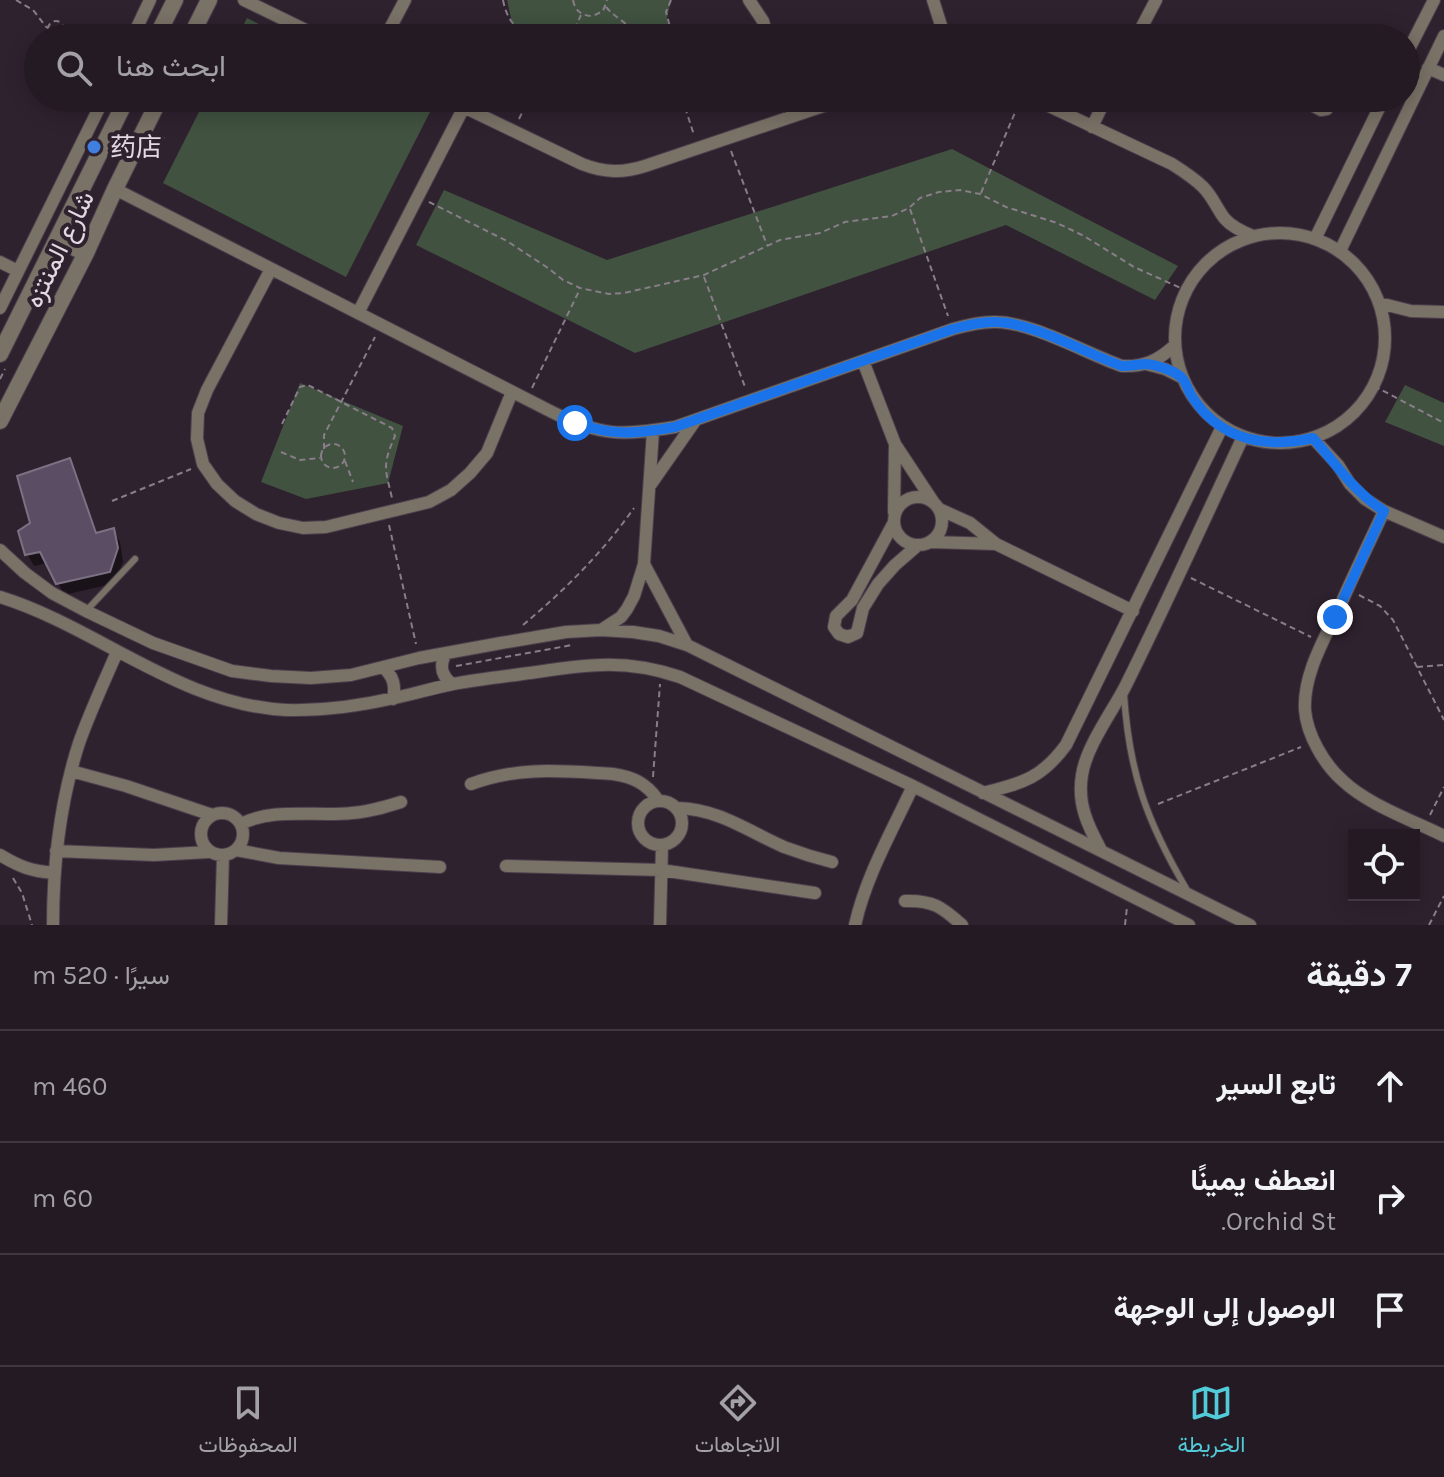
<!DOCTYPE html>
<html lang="ar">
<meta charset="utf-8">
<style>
:root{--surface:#231a23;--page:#2f2730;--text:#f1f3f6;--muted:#a3a1a6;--line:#403841;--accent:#52cbd9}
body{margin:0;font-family:Karla,Vazirmatn,"Noto Sans SC",sans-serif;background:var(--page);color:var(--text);direction:rtl}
.controls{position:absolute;right:24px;bottom:24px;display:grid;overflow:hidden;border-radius:0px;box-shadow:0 4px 20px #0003}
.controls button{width:72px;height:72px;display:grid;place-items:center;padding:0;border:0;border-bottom:2px solid var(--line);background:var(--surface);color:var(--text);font:40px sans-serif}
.stop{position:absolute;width:24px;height:24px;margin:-18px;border:6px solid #1a73e8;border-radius:50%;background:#fff}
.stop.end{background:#1a73e8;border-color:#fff;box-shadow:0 2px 8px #0008}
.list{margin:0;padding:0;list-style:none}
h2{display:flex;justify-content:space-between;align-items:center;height:104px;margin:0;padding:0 32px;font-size:34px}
h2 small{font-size:26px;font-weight:400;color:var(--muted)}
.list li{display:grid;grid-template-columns:52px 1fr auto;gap:24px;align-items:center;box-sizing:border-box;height:112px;padding:0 32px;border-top:2px solid var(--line)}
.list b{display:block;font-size:30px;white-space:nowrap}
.list p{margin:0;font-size:26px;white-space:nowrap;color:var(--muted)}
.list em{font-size:26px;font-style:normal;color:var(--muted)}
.icon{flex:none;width:44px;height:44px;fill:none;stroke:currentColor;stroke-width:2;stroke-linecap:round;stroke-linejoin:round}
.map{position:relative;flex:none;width:1444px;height:925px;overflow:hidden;direction:ltr}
.search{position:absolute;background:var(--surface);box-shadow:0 4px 20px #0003;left:24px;right:24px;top:24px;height:88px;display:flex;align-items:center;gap:20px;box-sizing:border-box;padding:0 28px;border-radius:44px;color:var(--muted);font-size:30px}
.sheet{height:440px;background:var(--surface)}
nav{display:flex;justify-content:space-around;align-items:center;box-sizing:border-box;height:112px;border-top:2px solid var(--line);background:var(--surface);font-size:22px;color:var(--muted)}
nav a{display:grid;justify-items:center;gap:4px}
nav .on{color:var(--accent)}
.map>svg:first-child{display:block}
</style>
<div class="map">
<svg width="1444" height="925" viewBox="0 0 1444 925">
<rect width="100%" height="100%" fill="#2f222f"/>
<path fill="#415240" d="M507 0H671L667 18 671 38H533L513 27Z
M247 18 286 38H237Z
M206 98H404L430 112 346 277 163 183Z
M952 149 1178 266 1155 300 1006 225 635 353 416 245 444 190 607 260Z
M300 383 403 426 388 483 306 499 261 482Z
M1405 385 1444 403V446L1385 422Z"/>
<path fill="#0007" d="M69 461 75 472 98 535 113 530 120 542 123 561 116 583 64 595 48 563 34 566 27 554 32 524Z"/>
<path fill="#5b4d64" stroke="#7c7183" stroke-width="2" d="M70 458 96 533 114 528 118 548 110 572 56 584 40 552 25 555 18 531 30 523 17 476Z"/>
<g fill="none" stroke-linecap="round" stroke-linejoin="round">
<g stroke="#4c3f4c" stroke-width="8">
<path id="service" d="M86 611 135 559
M1124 694C1129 773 1147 822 1187 890"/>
</g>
<g stroke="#4c3f4c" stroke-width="14">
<path id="minor" d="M244 0 322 38
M749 0 763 21 768 38
M933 0 945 38
M132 38 150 0
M385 38 405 0
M1136 38 1156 0
M1406 55 1434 0
M1428 68 1444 75
M445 98 582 164C605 173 623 173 645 166L847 98
M788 98 793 115
M1032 98 1172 164C1183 171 1194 178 1203 187 1213 197 1217 209 1225 219 1232 227 1243 232 1253 236
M1299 98 1321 110 1327 109 1333 98
M1092 127 1106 98
M115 189 552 412C600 436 622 436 675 427L953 329C967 325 982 321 997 322 1034 323 1085 353 1122 366 1143 367 1158 361 1174 346
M1175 338a105 105 0 1 1 210 0a105 105 0 1 1-210 0Z
M1315 239 1384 98
M1340 251 1444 36
M0 262 18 271
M271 269 207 390 198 413 197 439 203 464 217 484 235 501 256 514 279 523 303 528 326 527 429 502 451 490 470 473 487 453 512 392
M1379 303 1411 311 1444 312
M0 308 104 98
M358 313 464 107
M863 361 895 444 934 503
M1146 364 1165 369 1181 377
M1313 438 1338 465 1350 484 1365 499 1384 511 1444 537
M651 484 695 421
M894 521a24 24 0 1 1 48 0a24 24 0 1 1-48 0Z
M939 509 970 523 996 544 1133 611
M1384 511C1369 543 1354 574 1340 606 1325 638 1303 674 1305 710 1307 735 1324 764 1342 780 1368 805 1412 820 1444 836
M894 512 895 444
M893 524 852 600 836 616 834 627 839 634 848 637 857 633 863 608 878 584 895 565 917 546
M931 542 996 544
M0 550 25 573 52 593 86 611 153 643 232 671 271 676 311 678 351 675 419 658 501 643 566 632 601 630 633 632 659 636 687 645 1250 925
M644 564 687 645
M0 597C97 627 180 705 286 710 322 711 359 706 394 698 414 694 433 688 453 684 480 679 509 676 537 672 590 664 627 659 680 677L913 786 1189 925
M601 630 621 617 627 609 634 596 644 564 653 431
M446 653C439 666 441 675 452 684
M383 667C393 676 396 685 393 699
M71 771 126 786 212 815
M471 784C520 766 561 771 613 774 633 777 646 783 658 800
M983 793C1022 783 1041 779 1066 745L1222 427
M638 823a22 22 0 1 1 44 0a22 22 0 1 1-44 0Z
M678 808C718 809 748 831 784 847 800 853 816 858 832 862
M201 834a21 21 0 1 1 42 0a21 21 0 1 1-42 0Z
M241 824C274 807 316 817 352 813 369 812 385 807 401 802
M236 850 279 858 440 867
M1101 850C1088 826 1077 804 1082 775 1086 747 1112 712 1125 687 1166 605 1204 520 1243 437
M56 851 154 855 209 852
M0 855C20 867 31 871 54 873
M506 866 661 870 815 893
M905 901C933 900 942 907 962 925
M53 925C53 863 60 802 79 743 90 712 104 682 117 652
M221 925 223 855
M660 925 662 845
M855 925C866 876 892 831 913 786"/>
</g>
<g stroke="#4c3f4c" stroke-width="18">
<path id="tertiary" d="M156 38 175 0
M190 38 209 0
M57 240 86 253
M0 354 127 98
M0 421 86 253 115 189 160 98"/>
</g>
<path stroke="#887d88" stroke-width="2" stroke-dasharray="6 4" stroke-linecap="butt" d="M16 0 33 10 47 28
M503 0C507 20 515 29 533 38
M573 0C575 11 582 16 593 16L603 11 607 0
M671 0 666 12 673 38
M606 7C616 19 630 23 637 38
M48 29a8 8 0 1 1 16 0a8 8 0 1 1-16 0Z
M570 38 581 15
M682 98 694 135
M519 119 529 98
M159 136 166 139
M731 151 767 245
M981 193 1019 103
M429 202 507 241 548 268 563 280 580 288 609 294 624 293 704 275 780 240 820 233 845 222 892 216 909 208 920 198 939 192 960 190 980 194 1006 207 1057 223 1084 236 1134 267 1185 290
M910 209 948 316
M704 277 745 387
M0 379 5 369
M1374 386 1444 423
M532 388 580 289
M282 424 300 387 308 385 392 428 395 436C382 466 385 468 392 498
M321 456a12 12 0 1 1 24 0a12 12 0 1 1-24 0Z
M324 449V435L375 337
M281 452 300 460 320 458
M345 461 353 482
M112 501 191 469
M389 525 416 644
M1191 578 1311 637
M1359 595 1380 606 1393 620 1444 720
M523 625C565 590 603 552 634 508
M456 666 572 645
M1417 667 1444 665
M653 777 660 684
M1158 804 1301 747
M1430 815 1444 787
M13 878 22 893 32 925
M1125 925 1127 907
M1429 925 1444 896"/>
<use href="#service" stroke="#797267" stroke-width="6"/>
<use href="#minor" stroke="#797267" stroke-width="12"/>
<use href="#tertiary" stroke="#797267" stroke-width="16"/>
</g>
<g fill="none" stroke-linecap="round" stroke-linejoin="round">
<path stroke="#1a73e8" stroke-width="10" d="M575 423C614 436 634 434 675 427L953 329C967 325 982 321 997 322 1034 323 1085 353 1122 366 1131 366 1139 364 1147 364 1156 365 1176 371 1182 378 1186 382 1188 390 1191 395 1194 400 1198 405 1202 410 1231 443 1273 447 1313 438 1337 465 1353 491 1384 511L1335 617"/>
</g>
<circle fill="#3f7fe0" stroke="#2f222f" stroke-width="3" cx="94" cy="147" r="8"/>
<g text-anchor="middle" stroke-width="8" stroke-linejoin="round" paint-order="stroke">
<g font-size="26" fill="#e2d9e2" stroke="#2f222f" text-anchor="start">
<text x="110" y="156">药店</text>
</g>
<g font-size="26" fill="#e2d9e2" stroke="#2f222f">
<text transform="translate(59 249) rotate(-64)" y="9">شارع المنتزه</text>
</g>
</g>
</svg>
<div class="controls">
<button><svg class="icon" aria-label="locate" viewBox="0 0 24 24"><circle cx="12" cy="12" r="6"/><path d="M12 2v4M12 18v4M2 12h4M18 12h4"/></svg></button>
</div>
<div class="stop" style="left:575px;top:423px"></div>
<div class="stop end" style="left:1335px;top:617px"></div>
<div class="search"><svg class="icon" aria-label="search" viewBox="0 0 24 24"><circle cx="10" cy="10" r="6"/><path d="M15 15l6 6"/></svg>ابحث هنا</div>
</div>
<section class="sheet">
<h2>7 دقيقة<small>سيرًا · 520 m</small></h2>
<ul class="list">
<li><svg class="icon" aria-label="ahead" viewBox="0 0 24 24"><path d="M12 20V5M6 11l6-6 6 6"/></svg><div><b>تابع السير</b></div><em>460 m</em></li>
<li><svg class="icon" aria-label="right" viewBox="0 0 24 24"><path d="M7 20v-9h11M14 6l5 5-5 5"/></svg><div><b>انعطف يمينًا</b><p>Orchid St.</p></div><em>60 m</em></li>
<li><svg class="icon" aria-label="arrive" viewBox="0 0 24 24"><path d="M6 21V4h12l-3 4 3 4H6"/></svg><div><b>الوصول إلى الوجهة</b></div></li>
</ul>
</section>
<nav>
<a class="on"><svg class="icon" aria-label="map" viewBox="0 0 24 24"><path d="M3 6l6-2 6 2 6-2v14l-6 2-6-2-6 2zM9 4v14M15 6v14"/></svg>الخريطة</a>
<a><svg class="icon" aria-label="directions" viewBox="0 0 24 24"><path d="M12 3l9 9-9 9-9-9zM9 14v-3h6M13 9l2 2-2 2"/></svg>الاتجاهات</a>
<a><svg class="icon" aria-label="saved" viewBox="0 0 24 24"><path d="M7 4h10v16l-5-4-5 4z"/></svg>المحفوظات</a>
</nav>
